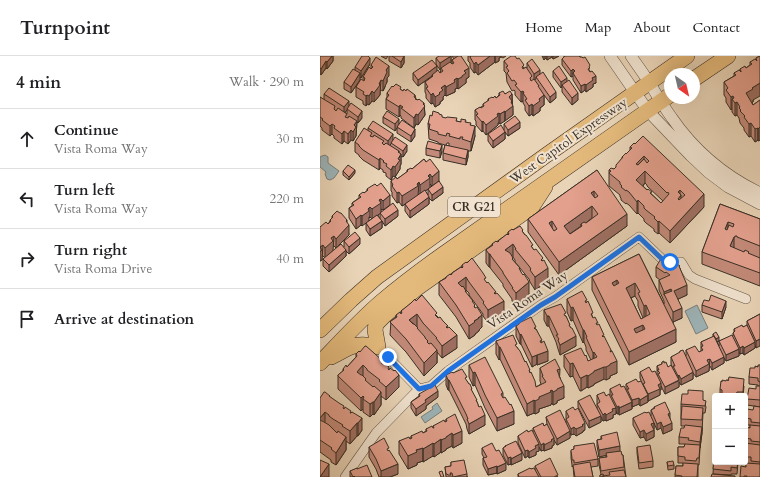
<!DOCTYPE html>
<meta charset="utf-8">
<style>
:root{--surface:#fff;--page:#f2f2f2;--text:#202124;--muted:#757577;--line:#e0e0e0}
body{margin:0;font-family:Cardo,serif;background:var(--page);color:var(--text)}
.controls{position:absolute;right:12px;bottom:12px;display:grid;overflow:hidden;border-radius:4px;box-shadow:0 4px 16px #0002}
.controls button{width:36px;height:36px;display:grid;place-items:center;padding:0;border:0;border-bottom:1px solid var(--line);background:var(--surface);color:var(--text);font:20px sans-serif}
.compass{position:absolute;left:344px;top:12px;width:36px;height:36px;border-radius:50%;background:var(--surface);box-shadow:0 4px 16px #0002;rotate:146deg}
.stop{position:absolute;width:12px;height:12px;margin:-9px;border:3px solid #1a73e8;border-radius:50%;background:#fff}
.stop.end{background:#1a73e8;border-color:#fff;box-shadow:0 1px 4px #0008}
.list{margin:0;padding:0;list-style:none}
h2{display:flex;justify-content:space-between;align-items:center;height:52px;margin:0;padding:0 16px;font-size:17px}
h2 small{font-size:13px;font-weight:400;color:var(--muted)}
.list li{display:grid;grid-template-columns:26px 1fr auto;gap:12px;align-items:center;box-sizing:border-box;height:60px;padding:0 16px;border-top:1px solid var(--line)}
.list b{display:block;font-size:15px;white-space:nowrap}
.list p{margin:0;font-size:13px;white-space:nowrap;color:var(--muted)}
.list em{font-size:13px;font-style:normal;color:var(--muted)}
.icon{flex:none;width:22px;height:22px;fill:none;stroke:currentColor;stroke-width:2;stroke-linecap:round;stroke-linejoin:round}
.map{position:relative;flex:none;width:440px;height:421px;overflow:hidden}
header{display:flex;align-items:center;gap:24px;box-sizing:border-box;height:56px;padding:0 20px;background:var(--surface);border-bottom:1px solid var(--line)}
header strong{font-size:19px}
nav{display:flex;gap:22px;margin-inline-start:auto;font-size:14px}
main{display:flex}
aside{flex:1;background:var(--surface)}
.map>svg:first-child{display:block}
</style>
<header>
<strong>Turnpoint</strong>
<nav><a>Home</a><a>Map</a><a>About</a><a>Contact</a></nav>
</header>
<main>
<aside>
<h2>4 min<small>Walk · 290 m</small></h2>
<ul class="list">
<li><svg class="icon" aria-label="ahead" viewBox="0 0 24 24"><path d="M12 20V5M6 11l6-6 6 6"/></svg><div><b>Continue</b><p>Vista Roma Way</p></div><em>30 m</em></li>
<li><svg class="icon" aria-label="left" viewBox="0 0 24 24"><path d="M17 20v-9H6M10 6l-5 5 5 5"/></svg><div><b>Turn left</b><p>Vista Roma Way</p></div><em>220 m</em></li>
<li><svg class="icon" aria-label="right" viewBox="0 0 24 24"><path d="M7 20v-9h11M14 6l5 5-5 5"/></svg><div><b>Turn right</b><p>Vista Roma Drive</p></div><em>40 m</em></li>
<li><svg class="icon" aria-label="arrive" viewBox="0 0 24 24"><path d="M6 21V4h12l-3 4 3 4H6"/></svg><div><b>Arrive at destination</b></div></li>
</ul>
</aside>
<div class="map">
<svg width="440" height="421" viewBox="0 0 440 421">
<rect width="100%" height="100%" fill="#e9d4b7"/>
<filter id="stains"><feTurbulence type="fractalNoise" baseFrequency=".005" numOctaves="4"/><feColorMatrix values="0 0 0 0 .2 0 0 0 0 .09 0 0 0 0 .02 0 0 0 .5 -.17"/></filter>
<radialGradient id="worn" r=".72"><stop offset=".6" stop-color="#630" stop-opacity="0"/><stop offset="1" stop-color="#630" stop-opacity=".3"/></radialGradient>
<path fill="#9db5ba" stroke="#757f7f" d="M5 99 8 101V107L19 115 14 122 10 124 7 123 5 118 6 116 0 111V101L2 100Z
M377 249 388 272 376 278 365 255Z
M117 347 122 355 105 367 101 361 113 353 112 351Z"/>
<g fill="none" stroke-linecap="round" stroke-linejoin="round">
<g stroke="#65584a" stroke-width="10">
<path id="minor" d="M58 291 99 333
M25 421 56 377 99 333 111 330 128 315 221 249 235 241 319 181 343 204 350 206H361L369 219 375 223 426 243"/>
</g>
<g stroke="#65584a" stroke-width="12">
<path id="tertiary" d="M290 0 328 55 371 100 388 116 408 131 440 148
M311 0C317 9 324 18 330 28 337 39 344 51 352 62 374 94 405 120 440 137"/>
</g>
<g stroke="#392f26" stroke-width="16">
<path id="trunk" d="M374 23 408 0
M0 274 31 244 57 221 225 100 367 0
M11 301C31 291 36 285 58 291L55 274 56 268 65 259 96 233 212 151 225 131
M0 307C20 286 39 265 61 246 81 229 101 214 122 199L350 39"/>
</g>
<use href="#minor" stroke="#f1e3d0" stroke-width="9"/>
<use href="#tertiary" stroke="#f1e3d0" stroke-width="11"/>
<use href="#trunk" stroke="#e4ba7c" stroke-width="15"/>
</g>
<path fill="#c38a79" stroke="#392f26" fill-rule="evenodd" d="M0 0H13V5L7 13 6 12 1 19 0 18Z
M61 0H68L66 3Z
M69 0H84V7L81 12 69 5Z
M131 0V7L132 8V4L134 3 132 0H141L149 21 146 23V27L142 29V30L138 33 137 32 135 33V36L126 40 125 39 123 41V44L120 46V48L115 51 113 47 111 48 106 42V38L105 36V26L112 21V20L98 30 93 24V17L117 15 120 17 121 14H120L116 8V2Z
M148 0H186L183 2 181 1 179 2V5L175 7V6L158 19 156 16 154 17 150 11V7L148 5Z
M222 0H239L233 3 232 1 227 4 226 2 224 4Z
M244 0H260V1L270 15 276 27 273 28V31L266 36 265 34 261 37 253 24V20L251 21 242 9V3L244 1Z
M440 0 433 46H432L433 49 440 44V84L438 85V84L435 86 431 80 429 81 424 74V72L420 67 419 62 417 59 415 60 412 56V53L411 54 406 46V42L404 39V26L414 20V17L420 15V13L426 12 430 9V6L436 4V2Z
M197 3 204 12H207V7L220 18 236 42 230 47 224 39V49L220 52V55L213 60 212 58 209 60 205 54V50L203 47V45L201 46 195 39V35L194 34 192 35 187 26 186 17 184 15V5Z
M50 8 41 22 40 21V24L31 37 24 33V26L35 14V11Z
M51 9 69 20 67 22V26L65 29V31L63 35 61 34 60 35V39L54 46 52 45 49 49 47 48 46 50 43 48V45L36 41V31L43 24V21L51 13Z
M233 15 247 26 258 44 252 49 242 36V31L241 32 233 21Z
M73 31 95 39 96 43 104 49 105 59 98 69 96 68 94 72 81 62V60L80 59 79 61 66 53V43L67 41V37Z
M179 37 192 38 193 59 180 68 179 67H178V69L166 79 163 75 162 76 156 69V65L155 64V54L163 50V48L168 45V43L173 42H176L179 39Z
M4 38 29 51 42 62 38 67 37 66 36 80 33 85 31 84 28 88 24 85 22 88 14 82V80L12 78 10 80 2 74V72L0 70V41L4 44ZM27 53V58L25 57Z
M119 59 122 62 141 66H146L151 69 155 80 151 95H148V101L146 109 123 104V97L125 89 118 87V86L109 83 108 68 112 60ZM127 87H129V90L126 89Z
M63 61 79 69 95 80 91 86 77 77V71L75 75 63 67Z
M184 68 200 72 188 80 185 76V83L173 92 168 85V78L184 74Z
M48 72 73 85 87 95 83 101 81 100V108L80 110V113L75 121 73 120 71 124 66 120V117L63 116V114L60 112 59 114 43 104 39 100V99L35 96V86L48 75Z
M314 87 384 151 350 187 339 177 338 178 334 175V173L326 167 324 165V163L318 157 317 158 309 149 306 147V148L301 144V142L300 141V139L289 130V114L294 113 296 111 302 102V101L306 98 310 94V91ZM325 127 327 129V130L343 145 341 147 323 130Z
M106 92 122 95 120 102 106 99Z
M104 103 119 125 123 137 112 145 109 142V148L90 162 85 155V148L87 147 82 150 79 146 77 147 72 140V136L71 135V125L77 123 87 116V114L92 113ZM110 128 112 130 110 132ZM108 133V139L105 135Z
M277 114 307 170 239 219 208 176V163Z
M23 115 35 117 29 124 23 119Z
M47 133 70 139 63 154 61 153V156L78 160 65 170 62 165V172L50 180 46 174V167L52 163 50 161 42 170 41 169 36 173 29 162V152L32 150V147L39 142V139L44 137 47 135ZM60 157V163L58 159Z
M400 148 440 163V230L382 208V196Z
M12 160 27 167 29 179 16 192 14 190H13L5 202 2 199V204L0 205V171L8 168 10 165V164L12 162Z
M193 174 203 176 213 193 223 205 228 225 215 234 210 226 209 223 195 206V204L193 201H192L193 204 200 214 209 238 196 250 192 245V243L183 230V228L171 213 170 211H169L166 207V194L172 189V188L177 186H178V185L188 179V176Z
M24 185 40 188 29 198 26 195V200L9 216 3 210V203L24 191Z
M319 198 344 248V245L339 234V224H340L336 221V211L360 212 367 239 358 243 362 262 353 266 356 286 309 309 272 234V221ZM315 240 318 245V250L323 262 321 263 311 242Z
M142 209 166 226 176 238 184 258 168 267 163 260V258L149 239V237L146 234V237L153 247 162 271 159 274V275L155 278V279L149 283 136 261 119 239V226L126 222V221L131 219 132 218V217L142 211Z
M247 243 267 246 273 262 291 295 297 317 290 320V322L286 324 284 323 274 328V329L268 332 267 331 261 335H260L253 320 250 321 244 311V299L265 300 268 305 271 304 266 294V291L264 286 263 287 253 264 251 265 247 256Z
M96 245 117 260 128 272 137 292 122 302 117 296V307L104 320 86 296 70 279 71 265 76 261V259L81 258V255Z
M382 249 406 251 402 263 382 256Z
M224 254 246 260 250 271 256 290 240 299 238 293 236 286 229 270H227L224 264Z
M440 258 436 292 435 290V292L424 299 423 297 420 298 419 296V300L406 305 404 302V307L392 314 390 310H389V315L376 321 373 317V323L361 329 359 326V331L345 338 341 330V334H340V339L328 345V343V346L320 350 319 348 312 351V350V353L299 359V357L297 358 296 355V358L293 359V362L286 365 285 364 283 365 281 361V366L269 372 258 351V345L277 353V339L286 340 290 339V333L301 331 306 334V328L318 326 323 330 320 322V316H332L337 320V310L342 308V306L348 311H352L351 308V301L360 297V295L366 300V294L379 296 381 295V286L393 281V278L399 285 397 286 399 290V285L413 280V277L414 276V273L423 271 427 270V265Z
M199 267 216 273 222 286 228 305 217 309V308L212 311 201 288H200L196 280V270L199 269Z
M176 285 197 291 210 316 216 331 221 328 220 325V312L240 321 244 342 237 345V347L233 349 232 347 231 348V349L219 353V356L215 358 214 357 207 360 180 303 179 304 176 298Z
M36 298 63 305V308L69 314 79 331 66 344 61 340V349L54 359 53 358 50 361 43 356V353L41 355 18 333V319L23 315V313L27 311 36 301Z
M149 309 183 337V342L194 368 177 375 165 352 155 329 153 330 149 321Z
M440 309V351L427 349V343L436 333 438 330V329L429 328V321L435 312Z
M133 317 147 325 157 346 165 369 149 378 147 373 146 368 129 334H128L126 329V319Z
M408 325 424 330 423 340H401L400 339V333Z
M99 338 118 341 106 350V353L96 360 91 352V346L99 340Z
M10 341 24 353 31 357 32 356 42 374 38 380H37L30 388 26 385V394L16 409 11 406V404L0 396V342Z
M383 344 386 351 385 357H383L382 377 380 392 379 409H378V421H355L356 410H363V407H358V391H364L365 388H359V381L364 372 365 370H361V348Z
M334 351 350 363 352 374 343 378 341 372 337 374 334 367V381L326 385 324 381 320 382 313 369V362L326 357 331 360V354L334 352Z
M440 351V421H420L426 411V407H422V406H425V371L430 372V369H426V362L433 354Z
M246 355 265 374 263 375V376L256 380 254 378 251 379 250 377V382L237 389 234 384V389L232 390V392L224 395V394L221 395 219 391V395L216 396V399L209 402 208 400 205 402 198 387V380L208 376H213V372L224 370 227 368 226 361 246 367Z
M126 363 142 387 133 392 132 390 126 393V394L121 397V396L114 401 113 400 108 402V403L103 406V405L97 407V409L88 413 79 398V385L91 382V380L103 377 106 375V373L113 372V370L126 365Z
M281 380 300 395 302 399H303L306 421H280V419L281 418 279 409V402L286 401V399L279 401 277 390V384L281 383Z
M185 390 202 404 191 409V408L188 409 183 399V392L185 391Z
M254 390 278 403V410L271 411 273 421H254L253 410 252 411V409L251 402V395L254 393Z
M49 391 78 418 70 421H59L56 413 49 401Z
M317 391 333 405V411L319 413 317 397Z
M162 392 186 414 177 418V417L168 419 163 409V402H164L162 398Z
M394 401 418 406 417 418H411V419L393 418Z
M131 406 147 418V421H148H126L125 411 131 410Z
M347 406 354 409V413L348 414Z
M215 410 238 421H198V418L211 413 215 414Z
M37 413 52 421H30V415Z"/>
<path fill="#9f7063" stroke="#392f26" d="M12 0H13V5L7 13V6Z
M84 0V7L81 12V6Z
M131 0V6L122 13 121 12 120 14V7Z
M170 0H175V6L158 19V9Z
M175 0H181V1L179 2V5L175 7Z
M224 0H226V2L224 4Z
M227 0H232V1L227 4Z
M233 0H239L233 3Z
M50 2V8L41 22V15Z
M6 5V12L1 19V13Z
M156 6V16L154 17V8Z
M69 10V20L67 22V26L63 35V25L66 14Z
M117 10V17L112 19V20L98 30V24Z
M149 12V21L146 23V27L138 33V23L142 20 144 15Z
M253 13V18V17V20L251 21V15Z
M220 14V21H216V23L214 24V18Z
M40 17V24L31 37V31Z
M276 20V27L273 28V31L266 36V29L272 22Z
M137 22V32L135 33V36L126 40V31Z
M247 22V28L242 29V31L241 32V26Z
M61 24 60 39 54 46V37Z
M440 27V40L433 44V46L426 50V37L432 32Z
M265 28V34L261 37V30Z
M125 29V39L123 41V44L120 46V48L115 51V41L119 37 121 32Z
M52 35V45L49 49V40Z
M203 35V45L201 46V36Z
M236 36V42L230 47V41Z
M113 37V47L111 48V39Z
M258 37V44L252 49V42Z
M192 38V50H193V59L185 65V56L189 41Z
M47 39V48L46 50V40Z
M224 39V49L220 52V55L213 60V50L219 43Z
M413 40V44L412 43V53L411 54V41Z
M29 45V51L24 58V51Z
M417 46V59L415 60V47Z
M104 47 105 59 98 69V59Z
M212 48V58L209 60V50Z
M80 49V59L79 61V51Z
M42 55V62L38 67V61Z
M185 55V65L180 68V58Z
M179 57V67H178V69L166 79V69Z
M96 58V68L94 72V62Z
M79 63V69L75 75V68Z
M37 65 36 80 33 85V76L34 69Z
M163 65V75L162 76V66Z
M200 66V72L188 80V74Z
M431 67V80L429 81V68Z
M12 68V78L10 80V70Z
M155 70V80L151 95V86Z
M440 71V84L438 85V73Z
M438 72V84L435 86V73Z
M95 73V80L91 86V80Z
M31 74V84L28 88V78Z
M24 75V85L22 88V78Z
M185 76V83L173 92V85Z
M73 78V85L68 92V85Z
M87 89V95L83 101V95Z
M122 89V95L120 102V95Z
M148 94V101L146 109V103Z
M79 95V102L81 98V108L80 110V113L75 121V111Z
M324 100V113L316 108Z
M60 102V112L59 114V104Z
M73 110V120L71 124V114Z
M35 114V117L29 124V121Z
M119 115V125L112 130V121Z
M325 115V127L316 137V124Z
M110 118V132L100 138V129L108 120Z
M99 126 98 140 82 150V140Z
M123 131V137L112 145V139Z
M360 134V141L361 139V152L358 156V136Z
M274 135V148L271 137Z
M79 136V146L77 147V137Z
M384 138V151L350 187V175Z
M70 139V149L63 154V145Z
M109 141V148L90 162V155Z
M61 143V157L52 163V153L59 144Z
M318 144V157L317 158V146Z
M272 150V162L262 170 261 168V170L244 182V170Z
M50 151V161H49V165L42 170V160L48 153Z
M78 154V160L65 170V163Z
M307 158V170L239 219V206Z
M41 159V169L36 173V163Z
M27 164V171L29 169V179L16 192V183Z
M62 165V172L50 180V173Z
M232 165V178L229 167Z
M339 165V177L338 178V166Z
M408 166V179L405 173Z
M14 180 13 195 5 202V192L11 182Z
M414 181V194L410 190Z
M40 182V188L29 198V191Z
M193 188V201L185 206V194Z
M3 189 2 204 0 205V191Z
M26 194V200L9 216V209Z
M169 198H170V211H169Z
M228 212V225L215 234V221Z
M146 221V234L138 239V227Z
M297 224V237L292 227Z
M209 226V238L196 250V237Z
M315 227V240L306 244V232Z
M367 229V239L354 245V235Z
M351 233V243L344 239V236Z
M184 245V258L168 267V254Z
M406 245V251L402 263V256Z
M326 249V262L324 263V250Z
M253 251V264L251 265V252Z
M362 252V262L353 266V256Z
M97 258V271L89 264Z
M162 259V271L159 274V275L155 278V279L149 283V270Z
M227 260H229V270H227Z
M323 269V282L314 286V273Z
M356 273V286L309 309V296Z
M263 274H264V286L263 287Z
M201 278V288H200V279Z
M137 279V292L122 302V290Z
M256 280V290L240 299V289Z
M399 281V285L396 286V283Z
M440 283V290L436 292V285Z
M435 286V292L424 299V292Z
M423 290V297L420 298V292Z
M179 291H180V303L179 304Z
M419 293V300L406 305V299Z
M117 294V307L104 320V307Z
M291 294V307L297 305V317L290 320V322L286 324V311L290 296Z
M228 295V305L217 309V299Z
M274 296V309L273 310V297Z
M217 299V308L212 311V301Z
M404 301V307L392 314V307Z
M390 303 389 315 376 321V315L387 304Z
M253 307V320L250 321V308Z
M43 309V322L37 316Z
M284 311V323L274 328V329L268 332V320L274 315Z
M240 313 239 332 244 330V342L237 345V347L233 349V336L237 314Z
M155 316V329L153 330V317Z
M373 316V323L361 329V323Z
M79 319V331L66 344V331Z
M267 319V331L261 335V322Z
M359 319V331L345 338V331L358 325V320Z
M128 324H129V334H128Z
M341 327V334H340V339L328 345V338L338 329Z
M232 334V347L231 348V349L219 353V356L215 358V345L219 341Z
M118 335V341L106 350V353L96 360V353L105 344Z
M61 336V349L54 359V346Z
M328 339V346L320 350V344Z
M43 340V353L41 355V342Z
M319 342V348L312 351V344Z
M214 344V357L207 360V348Z
M53 346V358L50 361V348Z
M312 346V353L299 359V352Z
M299 350V357L297 358V351Z
M296 352V358L293 359V362L286 365V359L292 353Z
M194 355V368L177 375V362Z
M5 356V369L0 375V362Z
M285 357V364L283 365V359Z
M350 357V363L348 358Z
M165 359V369L149 378V368Z
M281 360V366L269 372V365Z
M42 362V374L38 380V367Z
M341 366V372L337 374V368Z
M37 367V380L30 388V375Z
M265 367V374L263 375V376L256 380V373Z
M334 367V373L331 375V368Z
M352 367V374L343 378V371Z
M254 371V378L251 379V373Z
M382 371V377L380 392V386Z
M324 374V381L320 382V376Z
M334 374V381L326 385V378Z
M142 375V387L133 392V379Z
M250 375V382L237 389V383Z
M132 377V390L126 393V394L121 397V384Z
M26 381V394L16 409V397Z
M234 382V389L232 390V392L224 395V389L231 384Z
M121 383V396L114 401V388Z
M113 387V400L103 406V393Z
M224 387V394L221 395V389Z
M219 388V395L216 396V399L209 402V396L215 390Z
M300 390V396L279 401V394Z
M103 392V405L97 407V409L88 413V400L96 394Z
M208 394V400L205 402V395Z
M202 397V404L191 409V403Z
M191 401V408L188 409V402Z
M186 407V414L177 418V411Z
M9 408V421H0Z
M78 408V418L70 421H61V415Z
M177 410V417L168 419V413Z"/>
<path fill="#e3a08d" stroke="#392f26" fill-rule="evenodd" d="M0 0H12L7 6 6 5 1 13 0 12Z
M42 0H48L50 2 41 15 35 11Z
M72 0H84L81 6Z
M119 0H131L120 7 116 2Z
M138 0H141L149 12 144 15 146 17 142 20V21L138 23 137 22 134 24 135 26 126 31 125 29 121 32 123 34 119 37 120 38 115 41 113 37 111 39 106 32 108 31 105 26 113 20 112 19 118 14 120 17 123 15 121 12 130 6 132 8 134 7 132 4Z
M151 0H170L158 9 156 6 154 8 150 1Z
M191 0H195L197 3 199 2 202 6 204 9 202 11 203 13 206 11 212 20 210 22 211 25 214 23 219 30H218L224 39 219 43 220 45 213 50 212 48 209 50 205 44 207 43 203 37H204L203 35 201 36 195 29 197 28 194 24 192 25 187 17 189 15 186 11 188 10 184 5Z
M245 0H259L260 1H262L263 2 265 1 270 9 269 11 270 12 268 13 270 16 272 15 276 20 272 22 273 24 266 29 265 28 261 30 253 17 255 15 253 13 251 15 242 3Z
M440 0V27L432 32 433 33 426 37 433 49 440 44V71L438 73V72L435 73 431 67 429 68 424 61 425 60 420 55 421 54 419 52 420 51 417 46 415 47 412 43 414 42 413 40 411 41 406 34 408 32 404 26 416 19 414 17 419 14 421 16V15L420 13 425 10 426 12 432 8 430 6 435 3 437 5 436 2Z
M56 1 69 10 66 14 67 16 63 25 61 24 59 28 60 29 54 37 52 35 49 40 47 39 46 40 43 38 44 36 36 31 41 23 44 25 45 22 43 21 49 11 51 13 53 11 51 9Z
M212 3 220 14 214 18 207 7Z
M112 4 117 10 98 24 93 17Z
M239 10 247 22 241 26 233 15Z
M33 13 40 17 31 31 24 26Z
M223 16 236 36 230 41 216 21Z
M249 24 258 37 252 42 242 29Z
M76 28 81 31 80 33 83 35 84 33 86 35 87 33 95 39 94 41 96 42 95 43 98 44 99 43 104 47 103 48 105 50 98 59 96 58 94 62 81 52 83 51 80 49 79 51 66 43 69 39 67 37 72 30 73 31Z
M9 32 29 45 24 51 4 38Z
M183 35 185 38 190 35 192 38 189 41 192 45 191 46 193 50 185 56V55L180 58 179 57 177 58 178 60 166 69 163 65 162 66 156 59 158 58 155 54 160 51 161 52 164 50 163 48 169 44 168 43 172 41 173 42 175 40 176 42 180 39 179 37Z
M0 41 15 50 14 53 16 55 18 52 27 58 25 61 28 62 29 60 37 65 34 69 36 71 33 76 31 74 28 78 24 75 22 78 14 72 15 70 12 68 10 70 2 64 3 63 0 61Z
M31 47 42 55 38 61 27 53Z
M67 55 79 63 75 68 63 61Z
M113 55 119 57V58L122 59V61L126 62 127 61 137 62 136 65 141 66V63L146 64 145 66 151 67 150 69 155 70 151 86 142 83 143 81H140V83L129 80 130 78 127 77 126 80 118 78V76L109 73 110 68H108L110 59 112 60Z
M195 60 200 66 188 74 184 68Z
M82 64 95 73 91 80 77 71Z
M53 65 73 78 68 85 48 72Z
M181 69 185 76 173 85 168 78Z
M44 72 52 77 50 80 53 81 54 79 64 85 62 87 64 89 66 87 79 95 78 96 81 98 78 103 80 104 75 111 73 110 71 114 66 110 67 108 63 106 64 105 60 102 59 104 43 94 39 90V89L35 86Z
M323 80 384 138 350 175 339 165 338 166 334 162 335 161 326 154 324 152V150L318 144 317 146 309 136 306 134V135L301 131 302 130 300 128V126L289 117 291 115 289 114 291 112 294 113 296 111V109L303 101H302L306 97V98L312 92 310 91 314 87 315 88ZM324 100 329 105 327 107 324 103 318 109 316 108ZM325 115 347 137 348 136 349 138 341 147 330 137 332 136 328 133 327 134 316 124ZM360 134 365 139 359 144 358 143 361 139 358 136Z
M75 81 87 89 83 95 71 87Z
M108 85 122 89 120 95 106 92Z
M125 89 148 94 146 103 123 97Z
M104 103 106 106 110 103 119 115 112 121 110 118 108 120 110 122 100 129 99 126 97 128 98 130 82 140 79 136 77 137 72 130 73 129 71 125 76 121 77 123 88 115 87 114 91 112 92 113Z
M28 109 35 114 29 121 23 115Z
M277 114 307 158 239 206 208 163ZM274 135 278 140 275 142 271 137ZM272 150 278 158 266 167 264 166 261 168 262 170 250 178 244 170ZM232 165 237 173 234 175 229 167Z
M119 125 123 131 112 139 108 133Z
M61 127 70 139 63 145 61 143 59 144 61 147 52 153 50 151 48 153 49 155 42 160 41 159 36 163 29 152 34 149 32 147 41 141 39 139 43 136 44 137 48 134 47 133 50 131 55 128 57 130Z
M105 134 109 141 90 155 85 148Z
M73 147 78 154 65 163 60 157Z
M400 148 440 163V190L417 181V180H415V181H414L410 190 424 196 425 194 429 196 428 197 440 202V217L382 196ZM408 166 414 168 413 171 409 169 407 174 405 173Z
M17 155 20 157H21L27 164 26 165 29 169 16 183 14 180 11 182 13 185 5 192 3 189 0 191 2 194 0 196V171L6 166 8 168 11 165 10 164 13 161 12 160Z
M57 159 62 165 50 173 46 167Z
M200 170 203 174 202 175 205 179H206L213 189 211 190 214 194 216 193 219 197 223 202 221 204 222 205 224 204 228 212 215 221 210 214 211 213 209 210 195 193H196L193 188 185 194 190 197 193 202 192 203 200 212H199L201 216 203 219 204 218 209 226 196 237 192 232H193L183 217V216L171 200 170 198H169L166 194 167 193 173 189 172 188 176 185 177 186 179 185H178L187 178 188 179 189 178 188 176 192 173 193 174Z
M35 176 40 182 29 191 24 185Z
M21 188 26 194 9 209 3 203Z
M319 198 356 273 309 296 272 221ZM297 224 299 227 294 230 292 227ZM315 227 320 236 318 237 324 250 326 249 330 258 321 263 306 232ZM323 269 325 273 316 277 314 273Z
M342 201 349 206 351 204 360 210H359L367 229 354 235 362 252 353 256 344 238 352 235 351 233 344 236 339 224 350 219 346 216 345 217 336 211Z
M152 202 163 217 166 222 164 223 167 227 168 226 176 236 174 237 175 238 177 237 184 245 168 254 163 247 164 246 149 226 146 221 138 227 142 231 143 230 146 235H145L153 245H152L155 249 154 250 155 252 157 251 162 259 158 262H159L154 265 155 266 149 270 136 249 119 226 126 222V221L130 218 131 219 132 218V217L141 211 142 212 143 211 142 209 146 206 147 207Z
M262 235 267 244 265 245 266 247 268 245 271 252 273 257 271 258 273 262 275 261 278 267H276L277 269 279 268 284 279 282 280 283 281 284 280 291 294 290 296 292 295 297 305 290 308V309L286 311H284L274 315V316L268 320 267 319 261 322H260L253 307 250 308 244 299 261 292 265 300 266 299 268 305 277 301 274 296 273 297 266 281H267L264 274H263L253 251 251 252 247 243Z
M102 239 117 257 115 259 118 262 120 261 123 265 128 270 126 271 127 272 129 271 137 279 122 290 116 282H117L103 267 97 258 89 264 93 268H94L98 272H97L105 281V282L108 285 107 286 109 288 111 287 117 294 104 307 86 283 70 266 71 265 77 261 76 259 80 256 81 258 82 256 81 255 91 247 95 243 96 245Z
M391 239 406 245 402 256 382 249 384 244 389 245Z
M241 248 246 257 244 258 245 260H246L250 269H249L251 272H252L256 280 240 289 238 284 239 283 236 279H238L229 260H227L224 254Z
M440 258V283L436 285 427 265Z
M211 261 216 271 214 272 215 273H216L222 284 220 285 221 287 224 285 228 295 217 299 212 301 201 278 200 279 196 270 199 268V267Z
M422 269 423 271 427 269 435 286 424 292 423 290 420 292 413 277 415 275 414 273Z
M396 276 399 281 396 283 393 278Z
M193 279 197 288 195 289 200 295 205 306 206 305 210 314H209L210 317 211 316 215 325 216 331 226 326 222 320H223L220 312 235 303 240 313 237 314 239 319V320L244 330 237 333V334L233 336 232 334 230 335 231 336 219 341V343L215 345 214 344 207 348 180 291H179L176 285Z
M412 279 419 293 406 299 399 285Z
M394 280 404 301 392 307 390 303 387 304 389 308 376 315 366 294 375 290 379 296 383 294 381 291 383 290 381 286Z
M45 290H46L63 305 61 307 63 308 64 307 69 311 68 313 69 314 70 312 74 315 75 314 79 319 66 331 59 325 60 324 47 314V313L43 309 37 316 41 319H42L46 323 45 324 53 331 54 330 61 336 54 346H53L50 348 43 343 44 341 43 340 41 342 18 320V319L24 314 23 313 26 309 27 311 37 300 36 298 39 295 40 296Z
M363 294 373 316 361 323 359 319 358 320 353 310H355L351 301 360 296V295Z
M165 301 183 337 181 338 183 342 185 341 190 349 191 348 194 355 177 362 165 339 155 316 153 317 149 309Z
M344 305V307L346 306 348 311 351 309 359 324 345 331 338 318 340 317 337 314H339L337 310 342 308V306Z
M438 309H440V326L438 325V322L429 321 430 312H435V310L438 311Z
M329 311 332 316 335 315 341 327 338 329 340 333 328 338 323 328 325 327 320 316Z
M142 313 147 321 145 322 149 328H150L152 333H151L157 344H156L158 348V349L159 351 161 350 165 359 149 368 147 363H148L146 358 129 324H128L126 319 132 316 133 317Z
M409 321 424 323 423 336H417L416 339 402 338V334L400 333 401 325 402 326V324L406 325V324H408V325Z
M316 323 318 326 321 325 328 339 320 344 319 342 312 344 307 333H309L306 328Z
M300 328 301 331 304 330 312 346 299 352V350L297 351 291 339H293L290 333Z
M115 329 118 335 105 344 106 346 96 353 91 346 100 340 99 338Z
M436 330H440V344L427 343 429 332 436 333Z
M368 334 383 335V344L386 345 385 350 361 348 362 338H368Z
M4 336H5L10 340H9L19 347 24 350 23 352 24 353 25 351 31 355 30 357H31L32 356 42 362 38 367H37L30 375 22 370 23 369 13 363 9 360V359L5 356 0 362V342Z
M284 336 286 340 289 338 296 352 292 353 293 355 286 359 285 357 283 359 277 348 280 346 277 339Z
M270 339 281 360 269 365 258 345Z
M345 346 350 357 348 358 352 367 343 371 341 366 337 368 331 354 335 352 334 351Z
M362 350 383 352 382 364 361 363Z
M434 350 440 351V367L431 366V363L426 362 427 353 433 354Z
M253 351 255 354 258 352 265 367 262 369 263 370 256 373 254 371 251 373 246 363 249 361 246 355Z
M240 354 250 375 237 383 226 361Z
M325 356 326 357 329 356 334 367 331 368 334 374 326 378 324 374 320 376 313 362Z
M135 358 142 375 133 379 132 377 126 381V382L121 384V383L114 388 113 387 103 393V392L96 394 97 396 88 400 79 385 89 381 90 383 92 382 91 380 102 375 103 377 107 375 106 373 112 370 113 372H114L113 370 124 364 125 366 127 365 126 363Z
M0 364 4 366 9 369 17 377 18 375 26 381 16 397 11 393 12 392 0 384Z
M223 367 224 370 227 368 234 382 231 384 232 385 224 389V387L221 389 213 372Z
M365 369 382 371 380 386 368 384 369 382 359 381 361 372H364Z
M430 369 440 370V386L431 385V383L425 382V371L430 372Z
M207 374 208 376 212 374 219 388 215 390 216 392 209 396 208 394 205 395 198 380Z
M297 376 300 390 279 394 277 384 282 383 281 380Z
M64 382 69 392 67 393 68 395 69 394 78 408 61 415 56 403 49 391Z
M196 385 202 397 191 403V401L188 402 183 392 186 390H185Z
M172 387 176 395 179 394 186 407 177 411V410L168 413 163 402 167 401 162 392Z
M274 387 278 403 254 407V404H252V402L251 395V394L254 393V390Z
M425 387 440 389V406L431 405V401H425Z
M365 388 380 389 379 402H377L376 405 365 404V401L358 400V391H364Z
M330 389 333 405 319 407 317 391Z
M301 395 302 399H303L304 411 281 415 279 402 287 401 286 397Z
M395 400V406H418L417 412 411 411V415L393 413 394 401Z
M230 402 238 419 234 421H221L215 410Z
M0 404 9 408 0 421Z
M144 404 147 418 133 421 132 417H130L131 419H128L127 418H126L125 411 131 410V406Z
M353 405 354 409 348 410 347 406Z
M270 406 273 421H255L253 409Z
M363 407 378 408 377 421H362V420L355 419 356 410H363Z
M426 407 440 408V421H427V420H424V421H420L421 410 426 411Z
M47 409 52 421H35L34 420 33 421 30 415 37 412V413Z
M210 412 211 413 214 412 219 421H199L198 418Z
M304 414 306 421H283V420L290 419 289 416Z
M122 415 124 421H121L119 416Z
M283 418 284 420H282V421H280V419Z
M392 418 415 420V421H391Z"/>
<g fill="none" stroke-linecap="round" stroke-linejoin="round">
<path stroke="#1a73e8" stroke-width="5" d="M68 301 99 333 111 330 128 315 221 249 235 241 319 181 343 204 350 206"/>
</g>
<g text-anchor="middle" stroke-width="4" stroke-linejoin="round" paint-order="stroke">
<rect fill="#f1e3d0" stroke="#706559" stroke-width="1" x="128" y="141" width="52" height="20" rx="3"/>
<g font-size="12" font-weight="bold" fill="#392f26">
<text x="154" y="155">CR G21</text>
</g>
<g font-size="13" fill="#392f26" stroke="#f1e3d0">
<text transform="translate(248 84) rotate(-35)" y="5">West Capitol Expressway</text>
<text transform="translate(207 243) rotate(-34)" y="5">Vista Roma Way</text>
</g>
</g>
<rect width="100%" height="100%" filter="url(#stains)"/>
<rect width="100%" height="100%" fill="url(#worn)"/>
</svg>
<div class="controls">
<button>+</button>
<button>−</button>
</div>
<svg class="compass" viewBox="-18 -18 36 36"><path d="M0-13l5 13h-10z" fill="#e53935"/><path d="M0 13l5-13h-10z" fill="#757577"/></svg>
<div class="stop" style="left:350px;top:206px"></div>
<div class="stop end" style="left:68px;top:301px"></div>
</div>
</main>
